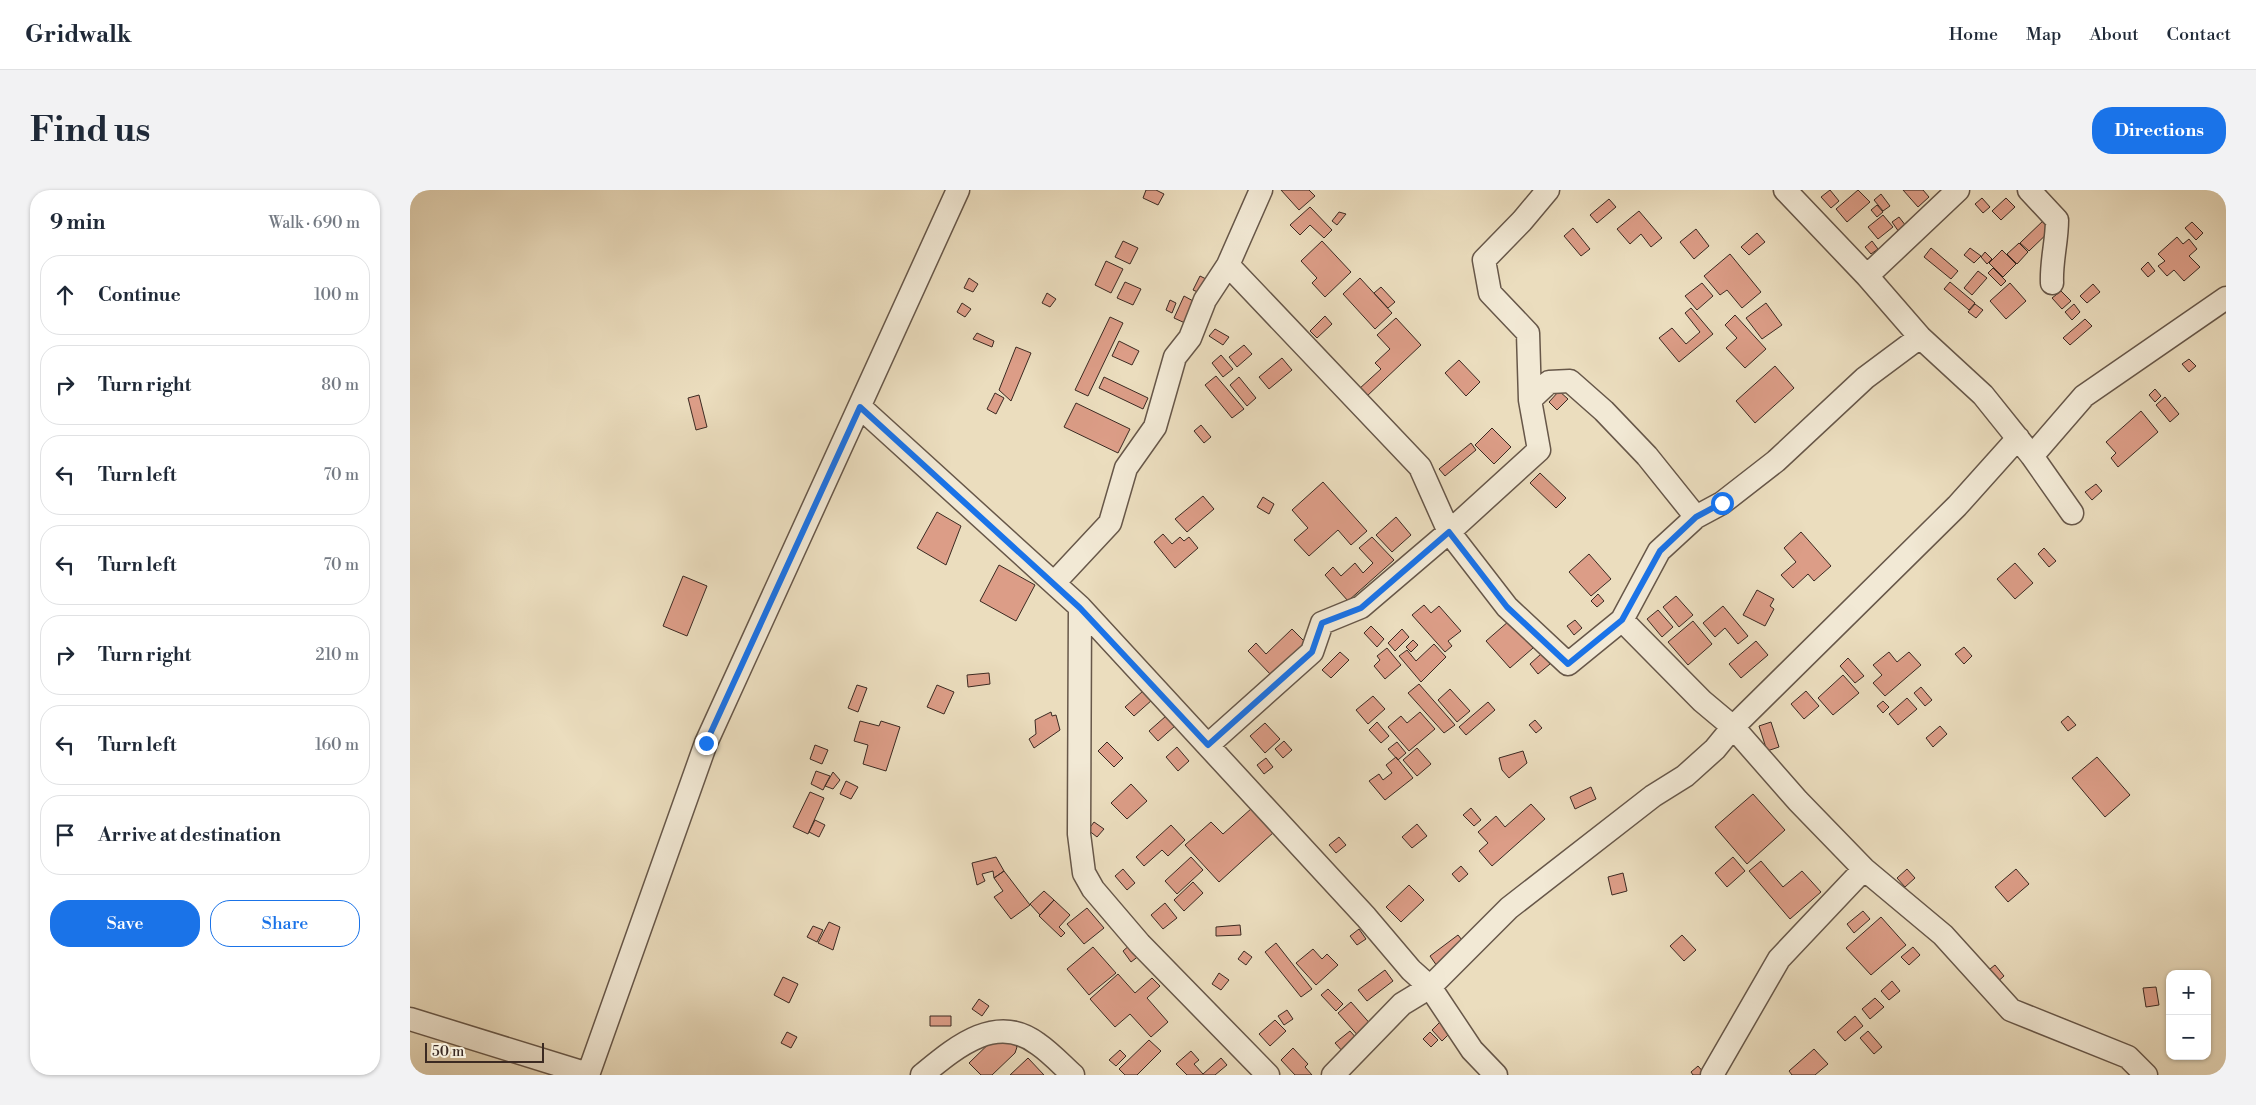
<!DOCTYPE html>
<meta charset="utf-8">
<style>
:root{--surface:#fff;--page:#f2f2f3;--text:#1f2937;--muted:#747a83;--line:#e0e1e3;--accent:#1a73e8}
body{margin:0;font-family:"Libre Bodoni",serif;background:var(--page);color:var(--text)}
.controls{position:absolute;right:15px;bottom:15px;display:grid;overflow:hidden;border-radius:10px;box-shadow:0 1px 4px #0004}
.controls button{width:45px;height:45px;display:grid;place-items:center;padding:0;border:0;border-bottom:1px solid var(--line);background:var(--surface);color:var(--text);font:25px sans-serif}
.scale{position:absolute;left:15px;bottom:12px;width:119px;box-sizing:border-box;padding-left:5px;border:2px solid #3b2a22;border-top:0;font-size:14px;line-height:18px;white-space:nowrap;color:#3b2a22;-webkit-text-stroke:4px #f2e9d5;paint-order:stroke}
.stop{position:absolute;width:15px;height:15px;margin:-11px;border:4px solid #1a73e8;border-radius:50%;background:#fff}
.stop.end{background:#1a73e8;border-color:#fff;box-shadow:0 1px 5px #0008}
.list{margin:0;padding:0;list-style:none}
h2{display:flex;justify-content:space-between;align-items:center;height:65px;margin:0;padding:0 20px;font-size:21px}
h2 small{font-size:16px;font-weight:400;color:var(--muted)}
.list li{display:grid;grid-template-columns:32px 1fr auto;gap:15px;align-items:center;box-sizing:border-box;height:80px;margin:0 10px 10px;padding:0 10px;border:1px solid var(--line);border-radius:20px}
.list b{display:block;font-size:19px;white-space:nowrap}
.list em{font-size:16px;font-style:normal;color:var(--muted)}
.actions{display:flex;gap:10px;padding:15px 20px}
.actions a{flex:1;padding:11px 0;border:1px solid var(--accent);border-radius:20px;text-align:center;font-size:18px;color:var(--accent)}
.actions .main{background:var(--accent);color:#fff}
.icon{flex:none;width:28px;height:28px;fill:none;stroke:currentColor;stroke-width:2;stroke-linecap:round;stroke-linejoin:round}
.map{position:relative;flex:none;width:1816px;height:885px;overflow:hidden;border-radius:20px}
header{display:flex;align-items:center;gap:30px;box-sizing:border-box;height:70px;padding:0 25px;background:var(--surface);border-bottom:1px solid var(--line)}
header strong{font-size:24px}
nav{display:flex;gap:28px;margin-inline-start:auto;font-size:18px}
.intro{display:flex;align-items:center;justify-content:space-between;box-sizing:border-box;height:120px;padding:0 30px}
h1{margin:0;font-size:35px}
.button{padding:12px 22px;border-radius:20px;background:var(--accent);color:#fff;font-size:18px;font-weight:700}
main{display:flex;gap:30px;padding:0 30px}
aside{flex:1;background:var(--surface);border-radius:20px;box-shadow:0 1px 4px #0004}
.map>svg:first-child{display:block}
</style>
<header>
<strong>Gridwalk</strong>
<nav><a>Home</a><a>Map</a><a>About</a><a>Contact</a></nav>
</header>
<div class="intro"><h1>Find us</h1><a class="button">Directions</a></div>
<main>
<aside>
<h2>9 min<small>Walk · 690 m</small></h2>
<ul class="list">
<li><svg class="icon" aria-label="ahead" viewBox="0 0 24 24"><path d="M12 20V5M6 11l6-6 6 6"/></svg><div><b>Continue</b></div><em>100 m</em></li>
<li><svg class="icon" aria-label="right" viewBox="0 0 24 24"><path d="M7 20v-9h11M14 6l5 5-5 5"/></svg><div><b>Turn right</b></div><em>80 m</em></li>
<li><svg class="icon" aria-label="left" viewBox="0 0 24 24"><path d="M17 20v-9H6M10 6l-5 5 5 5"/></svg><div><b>Turn left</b></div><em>70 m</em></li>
<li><svg class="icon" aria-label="left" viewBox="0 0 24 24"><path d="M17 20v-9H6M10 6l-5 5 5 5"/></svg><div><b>Turn left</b></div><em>70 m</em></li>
<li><svg class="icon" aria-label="right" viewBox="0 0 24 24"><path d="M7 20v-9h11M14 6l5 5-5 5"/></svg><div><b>Turn right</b></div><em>210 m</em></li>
<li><svg class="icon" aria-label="left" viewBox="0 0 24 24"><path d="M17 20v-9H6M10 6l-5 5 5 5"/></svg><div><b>Turn left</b></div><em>160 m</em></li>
<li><svg class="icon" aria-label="arrive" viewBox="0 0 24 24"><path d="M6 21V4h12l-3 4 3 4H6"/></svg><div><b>Arrive at destination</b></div></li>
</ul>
<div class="actions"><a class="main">Save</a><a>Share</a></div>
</aside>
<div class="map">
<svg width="1816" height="885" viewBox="0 0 1816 885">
<rect width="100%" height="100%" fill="#ebddbe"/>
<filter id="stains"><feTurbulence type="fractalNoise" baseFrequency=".004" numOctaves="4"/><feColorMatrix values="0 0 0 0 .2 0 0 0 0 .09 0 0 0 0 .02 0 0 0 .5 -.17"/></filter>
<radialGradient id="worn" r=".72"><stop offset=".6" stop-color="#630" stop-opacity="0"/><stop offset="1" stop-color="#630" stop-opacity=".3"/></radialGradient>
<path fill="#dc9d87" stroke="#3b2a22" d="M736 0H746L754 4 748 15 733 8Z
M871 0H899L905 6 889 20Z
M1420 0 1429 11 1421 18 1411 7Z
M1448 0 1460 12 1437 32 1426 19Z
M1493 0H1513L1519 7 1508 17Z
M1471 4 1480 16 1473 21 1464 10Z
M1572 8 1580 17 1573 23 1565 14Z
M1596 8 1605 17 1591 30 1582 21Z
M1199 9 1206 17 1187 33 1180 25Z
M1467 15 1473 22 1467 27 1461 20Z
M900 17 922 40 914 48 900 35 890 45 880 35Z
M1229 21 1252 48 1241 57 1231 44 1220 54 1207 39Z
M929 22 936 24 927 35 922 31Z
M1473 25 1483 37 1468 49 1458 37Z
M1489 27 1496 36 1489 42 1482 32Z
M1636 28 1644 37 1619 61 1610 53Z
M1782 32 1793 43 1786 50 1775 38Z
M1163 38 1180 59 1171 66 1154 46Z
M1286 39 1299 56 1284 69 1270 52Z
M1347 43 1355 52 1339 65 1331 57Z
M1767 47 1773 54 1779 49 1787 59 1779 66 1790 77 1774 91 1764 80 1757 86 1748 76 1755 71 1748 64Z
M713 51 728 58 720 74 705 67Z
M912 51 941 82 915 107 902 93 907 88 891 71Z
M1462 51 1468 59 1461 64 1455 57Z
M1609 53 1618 62 1607 74 1597 64Z
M1521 58 1548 81 1541 89 1514 67Z
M1560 58 1571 66 1564 73 1554 65Z
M1592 60 1606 74 1593 87 1579 73Z
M1575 62 1582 69 1577 74 1571 67Z
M1320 64 1351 102 1332 118 1317 100 1310 105 1294 86Z
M696 71 713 79 701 103 685 95Z
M1738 72 1745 81 1738 87 1731 79Z
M1583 78 1596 91 1591 96 1578 83Z
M1568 81 1577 88 1562 105 1554 98Z
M790 86 796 89 790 103 783 100Z
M559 88 568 94 563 102 554 98Z
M950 88 982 123 965 139 933 104Z
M715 92 731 99 723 115 707 108Z
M1540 92 1565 113 1559 120 1534 99Z
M1292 93 1303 106 1287 120 1275 106Z
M1600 93 1616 111 1596 129 1580 111Z
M1683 94 1690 102 1677 113 1670 106Z
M971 97 985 112 978 118 964 103Z
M1651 101 1661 111 1652 119 1642 108Z
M637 103 646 109 640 117 632 113Z
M774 106 785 112 775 133 764 128Z
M760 110 766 113 762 123 756 120Z
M552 113 561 119 555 127 547 122Z
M1356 113 1372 135 1352 149 1336 128Z
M1565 114 1573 120 1566 128 1558 122Z
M1664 114 1670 122 1662 130 1655 122Z
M1281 118 1303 144 1269 172 1249 148 1262 138 1276 154 1290 142 1275 123Z
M1325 125 1356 159 1335 178 1316 158 1327 148 1315 135Z
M915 126 922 134 907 148 900 141Z
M700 127 713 133 678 206 665 200Z
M986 128 1011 155 956 207 949 199 971 179 965 173 980 159 967 145Z
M1675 129 1682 136 1660 155 1653 148Z
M805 139 819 147 813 155 799 146Z
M567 143 584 151 582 157 563 149Z
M709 151 729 161 722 175 702 166Z
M834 155 842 164 827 177 819 167Z
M606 157 621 163 601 211 589 200Z
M811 165 823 179 813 187 802 173Z
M872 168 882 180 859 199 849 187Z
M1779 169 1786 176 1779 182 1772 174Z
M1049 170 1070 192 1056 206 1035 183Z
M1365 176 1384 198 1345 233 1326 211Z
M806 186 834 219 822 228 795 195Z
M694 187 738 208 733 219 689 198Z
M829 187 846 208 837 216 820 195Z
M1745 199 1751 206 1745 212 1739 205Z
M1149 201 1158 209 1147 220 1139 212Z
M585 203 594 208 586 224 577 219Z
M289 205 297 237 286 240 278 208Z
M1755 207 1769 224 1760 232 1746 215Z
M666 213 720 239 708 263 654 237Z
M1731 221 1748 242 1708 277 1701 268 1706 263 1696 252Z
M791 235 801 247 794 253 784 241Z
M1082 238 1101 257 1084 274 1065 255Z
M1061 253 1066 260 1035 286 1029 279Z
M1130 283 1156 308 1146 318 1120 293Z
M913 292 957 341 941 355 928 340 899 366 884 350 898 338 882 320Z
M1686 294 1692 301 1682 310 1675 302Z
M793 306 804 319 777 342 765 329Z
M853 307 864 314 859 324 847 317Z
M527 322 551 336 536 375 507 358Z
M986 327 1001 345 982 362 966 345Z
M1391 342 1421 376 1404 391 1398 384 1383 398 1371 385 1386 372 1374 358Z
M753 344 762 354 770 347 774 351 779 347 788 358 765 378 744 352Z
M962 347 984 370 938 411 915 385 923 377 931 386 945 373 953 383 963 373 949 358Z
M1634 358 1646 371 1639 377 1628 364Z
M1179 364 1201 389 1181 406 1159 382Z
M1605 373 1623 393 1605 409 1587 389Z
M589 375 625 395 606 431 570 411Z
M273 386 297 396 277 446 253 436Z
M1347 400 1364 409 1360 416 1364 419 1355 436 1333 425Z
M1188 404 1194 411 1187 417 1181 411Z
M1266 406 1283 425 1269 437 1253 417Z
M1014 415 1021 423 1029 416 1051 441 1038 451 1042 456 1035 462 1002 425Z
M1313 416 1338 446 1328 454 1315 438 1305 447 1293 433Z
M1248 420 1263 437 1252 447 1237 429Z
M1165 430 1172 438 1164 445 1157 436Z
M1099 431 1123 458 1100 478 1076 451Z
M1283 431 1302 454 1278 475 1258 452Z
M961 436 974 449 967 457 954 443Z
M882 439 896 453 862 486 838 461 846 453 856 464Z
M992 439 999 447 985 461 978 453Z
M1003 450 1008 455 1001 462 996 457Z
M1346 451 1358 465 1331 488 1319 474Z
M1024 454 1036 467 1011 492 989 466 997 460 1006 471Z
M1554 457 1562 466 1554 474 1545 464Z
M977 458 991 475 975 489 964 476 970 470 967 466Z
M930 462 939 470 921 488 912 480Z
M1479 462 1487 472 1499 462 1511 475 1475 506 1463 493 1472 485 1463 475Z
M1131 464 1140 474 1128 484 1120 474Z
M1438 468 1454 486 1445 493 1430 476Z
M579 483 580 494 558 497 557 485Z
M1433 485 1449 503 1423 525 1408 508Z
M1009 494 1045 535 1034 543 998 503Z
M447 495 457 498 448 522 438 518Z
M527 495 544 502 534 524 517 517Z
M1511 497 1522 510 1515 516 1504 503Z
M1040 499 1060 521 1047 532 1028 510Z
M733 501 742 510 724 526 715 517Z
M1396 501 1409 516 1394 529 1381 514Z
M963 506 975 519 958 534 946 520Z
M1497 508 1507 519 1488 535 1479 524Z
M1473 511 1479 517 1473 523 1467 516Z
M1078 512 1085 520 1056 545 1049 537Z
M641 522 642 526 646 525 650 540 624 558 619 549 626 544 625 530Z
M1010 522 1025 539 999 561 978 537 991 526 997 533Z
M756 526 765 536 748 551 739 541Z
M1658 526 1666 535 1658 541 1651 532Z
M1125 530 1132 538 1126 543 1119 535Z
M450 531 469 536 471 531 490 537 476 581 453 574 458 555 444 551Z
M967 532 979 546 971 553 959 540Z
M1361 532 1369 557 1357 561 1349 536Z
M855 533 870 549 855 563 840 546Z
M1530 536 1537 544 1523 557 1516 548Z
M874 551 882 560 873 568 865 559Z
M697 552 713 568 704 577 688 561Z
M987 552 996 563 988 570 978 559Z
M405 555 418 560 412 574 400 569Z
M767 557 779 571 768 581 756 567Z
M1007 558 1021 574 1007 586 993 570Z
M1113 561 1117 573 1099 588 1092 580 1089 568Z
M986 567 1003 588 975 610 959 591 969 584 973 590 982 583 976 575Z
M1687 567 1720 605 1695 627 1662 588Z
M856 568 863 577 854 584 847 575Z
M406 581 420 586 413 600 401 594Z
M423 582 430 590 423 599 415 596Z
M436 591 448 597 441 609 430 604Z
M721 594 737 611 717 629 701 613Z
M1181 597 1186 609 1165 619 1160 607Z
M400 602 414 608 398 644 383 637Z
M1343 604 1375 640 1337 674 1305 637Z
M1121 614 1135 629 1082 676 1069 661 1078 653 1068 642 1086 626 1095 637Z
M842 618 864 642 809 692 775 655 801 632 813 644Z
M1061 618 1071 630 1064 636 1053 625Z
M405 630 415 635 409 647 399 642Z
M684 632 694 639 687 647 678 640Z
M1007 634 1017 646 1002 658 992 647Z
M761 635 775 650 758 666 752 660 734 676 726 667Z
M929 647 936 655 926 663 919 655Z
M586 667 594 681 584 688 583 681 572 684 575 691 567 695 562 673Z
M781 667 793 680 767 704 755 691Z
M1323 667 1335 681 1317 697 1305 683Z
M1351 671 1373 697 1392 681 1411 702 1380 729 1339 681Z
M1051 676 1058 684 1049 692 1042 684Z
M713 679 725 693 717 700 705 686Z
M1497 679 1505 688 1495 697 1487 688Z
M1606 679 1619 694 1598 712 1585 697Z
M594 681 620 715 601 729 584 707 593 701 584 688Z
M1213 683 1217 701 1202 705 1198 687Z
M783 692 793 703 774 721 764 710Z
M999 695 1014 710 991 732 976 717Z
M634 701 644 710 630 725 620 714Z
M644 710 660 725 649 737 655 743 651 747 629 726Z
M755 713 767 728 753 739 741 725Z
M677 718 694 738 674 754 657 734Z
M1453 721 1460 729 1444 743 1437 734Z
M1471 727 1496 755 1461 785 1436 758Z
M419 732 430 737 423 760 408 753Z
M830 735 831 745 806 746V737Z
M403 736 413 740 407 752 397 747Z
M949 739 956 749 947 755 940 746Z
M1048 745 1056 755 1027 776 1020 766Z
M1272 745 1286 760 1274 771 1260 756Z
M866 753 902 799 891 807 855 762Z
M721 754 730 765 721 772 713 761Z
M683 757 706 783 679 805 657 779Z
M1503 757 1510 765 1499 775 1491 767Z
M903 759 912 769 917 764 928 775 906 795 886 773Z
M834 761 842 767 836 775 828 769Z
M1585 775 1594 786 1585 794 1575 783Z
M975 780 983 791 957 811 948 800Z
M809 783 819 790 811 800 802 794Z
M708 784 725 803 742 788 750 796 737 808 758 832 741 847 720 824 705 837 680 809Z
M373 787 388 794 379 813 364 805Z
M1482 791 1490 801 1479 810 1471 801Z
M1746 797 1749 815 1736 817 1733 798Z
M918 799 933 814 926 821 911 805Z
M1465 808 1474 817 1460 829 1452 819Z
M569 809 579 816 572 826 562 819Z
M941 812 963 837 950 848 928 823Z
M877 820 883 829 874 835 868 826Z
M520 826H541V836H520Z
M1445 826 1453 836 1435 851 1427 842Z
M865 830 876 841 860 856 849 844Z
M1031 831 1041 842 1032 851 1022 840Z
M592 841 607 857 605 863 582 885H571L559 873Z
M940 841 948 850 934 863 925 853Z
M1458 841 1472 857 1464 864 1450 848Z
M377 842 387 847 381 858 371 853Z
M1020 842 1028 850 1021 857 1013 849Z
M739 850 751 861 727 885H715L709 879Z
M883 858 898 874 895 877 902 885H885L871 870Z
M1404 859 1418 874 1405 885H1382L1379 881Z
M710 860 716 866 706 876 699 870Z
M781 861 789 870 784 874 793 884 811 868 817 875 805 885H777L766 874Z
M618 868 634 885H600Z
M1288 876 1296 885H1283L1281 882Z"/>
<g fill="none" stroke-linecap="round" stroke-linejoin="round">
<g stroke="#675749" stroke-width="25">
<path id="minor" d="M1138 0 1112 31 1074 70 1080 103 1118 143 1120 210 1139 192 1160 191 1194 221 1237 266 1286 327
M1375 0 1457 86 1510 147 1573 205 1622 266 1662 323
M1619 0 1647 30C1647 52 1641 71 1642 93
M818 75 1010 277 1039 342 1129 260 1120 210
M1457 86 1548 0
M450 217 670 417 956 727 1001 780 1020 797 992 814 923 885
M1622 266 1674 206 1816 108
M644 393 700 333 716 278 745 237 765 167 780 148 795 110 818 75 851 0
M670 417 669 644 674 683 683 699 730 754 858 885
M1212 430 1249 361 1286 327 1312 313 1366 271 1455 188 1510 147
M798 555 902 462 912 433 951 417 1039 342 1097 417 1158 474 1212 430 1292 511 1323 537 1388 611 1454 679 1533 745 1601 820 1718 867 1736 885
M0 829 178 884
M178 885 296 553 548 0
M512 885C545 858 586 822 628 854 641 863 652 875 663 885
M1086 885 1062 860 1020 797 1099 718 1243 606 1275 586 1305 559 1323 537 1547 316 1608 248
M1302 885 1369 769 1454 679"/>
</g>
<use href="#minor" stroke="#f2e9d5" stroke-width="22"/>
</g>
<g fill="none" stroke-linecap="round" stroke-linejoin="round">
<path stroke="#1a73e8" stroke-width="6" d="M296 553 450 217 670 418 798 555 902 462 912 433 951 418 1039 342 1097 417 1158 474 1212 430 1250 361 1286 327 1312 313"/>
</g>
<rect width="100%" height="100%" filter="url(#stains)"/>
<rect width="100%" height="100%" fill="url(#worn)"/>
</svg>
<div class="controls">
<button>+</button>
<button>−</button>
</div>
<div class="scale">50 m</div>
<div class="stop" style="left:1312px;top:313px"></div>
<div class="stop end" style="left:296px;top:553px"></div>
</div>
</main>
